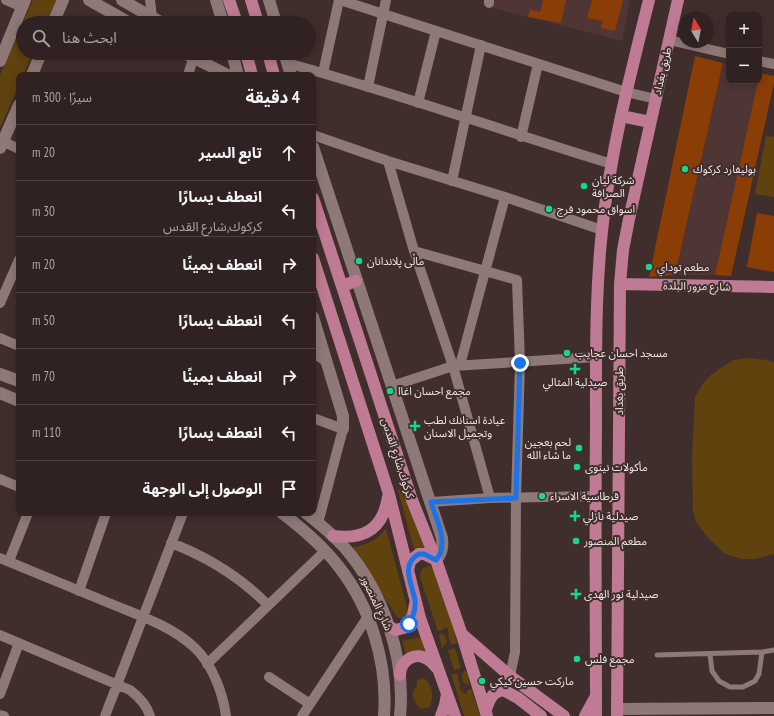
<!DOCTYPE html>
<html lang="ar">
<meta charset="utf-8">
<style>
:root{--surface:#302222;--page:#3c2f2f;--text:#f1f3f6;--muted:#a8a4a5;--line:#4b3f40}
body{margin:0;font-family:"PT Sans Narrow","Noto Sans Arabic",sans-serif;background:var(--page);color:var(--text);direction:rtl}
.controls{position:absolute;right:12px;top:12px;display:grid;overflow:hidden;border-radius:8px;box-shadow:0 2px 10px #0003}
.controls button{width:36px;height:36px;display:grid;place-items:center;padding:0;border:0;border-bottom:1px solid var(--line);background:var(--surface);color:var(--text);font:20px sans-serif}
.compass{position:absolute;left:678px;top:12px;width:36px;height:36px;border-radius:50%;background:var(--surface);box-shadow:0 2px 10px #0003;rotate:350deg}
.stop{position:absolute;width:12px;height:12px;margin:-9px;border:3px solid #1a73e8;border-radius:50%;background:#fff}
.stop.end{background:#1a73e8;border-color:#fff;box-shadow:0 1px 4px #0008}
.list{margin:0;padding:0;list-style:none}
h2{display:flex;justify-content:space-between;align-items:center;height:52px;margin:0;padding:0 16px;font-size:17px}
h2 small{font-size:13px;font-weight:400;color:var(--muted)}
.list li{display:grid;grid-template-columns:26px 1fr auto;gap:12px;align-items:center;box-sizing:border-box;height:56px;padding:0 16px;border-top:1px solid var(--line)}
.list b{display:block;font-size:15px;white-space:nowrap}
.list p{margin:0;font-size:13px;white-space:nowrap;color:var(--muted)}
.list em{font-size:13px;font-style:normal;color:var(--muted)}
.icon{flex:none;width:22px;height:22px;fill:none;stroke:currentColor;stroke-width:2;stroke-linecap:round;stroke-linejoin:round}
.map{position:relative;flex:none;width:774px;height:716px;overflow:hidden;direction:ltr}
.search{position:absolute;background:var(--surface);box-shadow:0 2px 10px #0003;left:16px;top:16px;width:300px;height:44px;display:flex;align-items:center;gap:10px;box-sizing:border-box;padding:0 14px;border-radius:22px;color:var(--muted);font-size:15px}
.panel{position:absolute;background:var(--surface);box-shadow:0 2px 10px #0003;left:16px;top:72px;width:300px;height:444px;border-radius:8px;direction:rtl}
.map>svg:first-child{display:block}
</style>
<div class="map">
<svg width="774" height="716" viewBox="0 0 774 716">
<rect width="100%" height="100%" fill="#402e2d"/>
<path fill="#4f3635" d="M495 0H630L622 41 493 8Z
M723 63 729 65V81H758L715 275H675Z"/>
<path fill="#60420f" d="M33 0H57L46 23H23V53H33L23 75H19V85L0 128V75Z
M766 136 774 137V197L755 194Z
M750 358 766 360 774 362V554L756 559H741L724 553 708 538 696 522 693 511 692 456 695 397 704 382 711 375 722 367 734 360Z
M404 489 425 549 415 553 398 490Z
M386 529 408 611 407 616 402 619 397 617 352 547C367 546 376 540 386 529Z
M430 566 432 568 454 629 457 643 452 645 449 640 448 628H444L443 630 438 631 420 577C420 570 423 567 430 566Z
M442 634 445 636 447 642 442 648 439 635Z
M422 637 425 651 406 655 402 641Z
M455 648 461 668 454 670 448 650Z
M464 671H466L468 677 469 685H467L463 682 462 676Z
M457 673 460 686 459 687 462 692 466 694 468 690 471 689 480 716H464L451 674Z
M424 678C433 687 434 695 430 707L421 709C415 704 408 693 417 686V680Z"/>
<path fill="#8a3e05" d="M543 0H566L561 23 528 17 530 10 540 12Z
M592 0H623L615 31 601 28 603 21 587 18Z
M695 56 723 63 675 275 649 277Z
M759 73 774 76V83L731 276 715 275 758 81H759Z
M757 213 774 216V272L747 267Z"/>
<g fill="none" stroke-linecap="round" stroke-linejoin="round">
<path stroke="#8e7978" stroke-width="5" d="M710 654 712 671 719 681 730 687H743L755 681 759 674 762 652
M657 655 762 652 774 650"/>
<path stroke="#8e7978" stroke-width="10" d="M6 0 22 7
M150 0 152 17
M340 0 626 92 656 99
M489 3V0
M669 40 729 54
M759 61 774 64
M287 63C396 93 503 131 612 164
M323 73 339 0
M188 75 193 59
M368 87 386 0
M418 103 436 31
M313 135 388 161 505 197 602 230
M521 137 538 64
M0 140 19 149
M388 161 414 251 453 366 490 498
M452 181 481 45
M414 251 517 280 520 363 516 498 515 652 510 676
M0 303 19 260
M0 338 19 346
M313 353 326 361
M460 365 505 197
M392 386 453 366 596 357
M313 418 343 429 318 523
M0 479 19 487
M431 502 490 498 595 496
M171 543C208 557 240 577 268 605
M0 558C36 573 73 588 109 603 138 615 172 626 195 648 212 664 223 693 226 716
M9 561 28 513
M79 591 106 513
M0 635 130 690C139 697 147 705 150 716
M207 664 325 551
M269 677 310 704
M0 694 19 643
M0 715 4 716
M105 716 183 513
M302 716 367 618"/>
<path stroke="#8e7978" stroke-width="12" d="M89 0 130 23
M122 0 162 23
M216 0 223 23
M269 0 276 23
M53 23 63 0
M184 53 228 75
M232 53 238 75
M284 53 291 75
M0 61 25 0
M32 75 41 53
M313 147 442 538C443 547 442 553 436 560
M0 148 19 105
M313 317 343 416V429
M0 374 19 381
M0 393 19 401
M282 513C303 529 323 546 339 567 371 608 388 664 384 716
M306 513C320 524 333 535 345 548 383 592 406 658 400 716
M617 709 774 708"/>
<path stroke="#be7b93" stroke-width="12" d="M229 0 237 23
M251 0 258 23
M246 53 252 75
M268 53 274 75
M621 116 650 122
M313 198 412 500 436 560 462 635 487 716
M313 258 389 494 420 618 455 716
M620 284 774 287
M342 286 356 281
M333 536C364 540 383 529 388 497
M408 571 410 561 419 554H424L436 560
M389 627 396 630 407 627 413 615 415 604
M463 635 510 676 564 716
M400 675C400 661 415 651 427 659 431 661 434 665 437 668
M486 709C490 699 492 692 503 690L518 698 541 716
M441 716 445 705 447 694
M585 716 595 698
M596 716C596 621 595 525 596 430 596 363 595 297 602 231 610 153 630 76 649 0
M617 716 620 284 623 250 629 219 678 0"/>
</g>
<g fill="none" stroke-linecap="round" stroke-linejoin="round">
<path stroke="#1a73e8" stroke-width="5" d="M409 624C413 617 416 608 415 600 412 584 400 564 419 554H424L436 560C450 544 436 519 431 502L516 498 520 363"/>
</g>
<g fill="#15d989" stroke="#402e2d" stroke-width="1.5">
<circle cx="685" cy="169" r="4"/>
<circle cx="584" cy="186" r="4"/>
<circle cx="549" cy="209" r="4"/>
<circle cx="359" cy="261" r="4"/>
<circle cx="649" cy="267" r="4"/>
<circle cx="567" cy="353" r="4"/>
<path d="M573 363h4v4h4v4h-4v4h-4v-4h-4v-4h4z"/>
<circle cx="390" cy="391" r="4"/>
<path d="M413 420h4v4h4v4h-4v4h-4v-4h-4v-4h4z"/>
<circle cx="579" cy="448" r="4"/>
<circle cx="577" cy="467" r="4"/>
<circle cx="542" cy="496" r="4"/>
<path d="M573 510h4v4h4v4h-4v4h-4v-4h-4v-4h4z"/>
<circle cx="576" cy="541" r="4"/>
<path d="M574 588h4v4h4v4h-4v4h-4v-4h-4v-4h4z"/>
<circle cx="577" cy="659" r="4"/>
<circle cx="482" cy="681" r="4"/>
</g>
<g text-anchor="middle" stroke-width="4" stroke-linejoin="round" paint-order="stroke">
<g font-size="11" fill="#efe3e3" stroke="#402e2d">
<text transform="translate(662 71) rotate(-77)" y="4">طريق بغداد</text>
<text transform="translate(697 286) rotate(1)" y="4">شارع مرور البلدة</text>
<text transform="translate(619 391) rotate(-90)" y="4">طريق بغداد</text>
<text transform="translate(398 458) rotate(72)" y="4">كركوك,شارع القدس</text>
<text transform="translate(377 603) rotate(65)" y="4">شارع المنصور</text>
</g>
<g font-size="11" fill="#efe3e3" stroke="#402e2d" text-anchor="start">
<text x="693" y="173">بوليفارد كركوك</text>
<text x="592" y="184">شركة ليان<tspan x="592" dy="13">الصرافة</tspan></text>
<text x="557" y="213">اسواق محمود فرج</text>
<text x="367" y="265">ماڵی پلاندانان</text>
<text x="657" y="271">مطعم توداي</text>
<text x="575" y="357">مسجد احسان عجايب</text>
<text x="575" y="386" text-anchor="middle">صيدلية المثالي</text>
<text x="398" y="395">مجمع احسان اغاا</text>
<text x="424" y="424">عيادة اسنانك لطب<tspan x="424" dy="13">وتجميل الاسنان</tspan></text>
<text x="571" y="446" text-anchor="end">لحم بعجين<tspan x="571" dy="13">ما شاء الله</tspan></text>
<text x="585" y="471">مأكولات نينوى</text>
<text x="550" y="500">قرطاسية الاسراء</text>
<text x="583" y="520">صيدلية نازلي</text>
<text x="584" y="545">مطعم المنصور</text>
<text x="584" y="598">صيدلية نور الهدى</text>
<text x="585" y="663">مجمع فلس</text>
<text x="490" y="685">ماركت حسين كيكي</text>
</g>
</g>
</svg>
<div class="controls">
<button>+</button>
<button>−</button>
</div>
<svg class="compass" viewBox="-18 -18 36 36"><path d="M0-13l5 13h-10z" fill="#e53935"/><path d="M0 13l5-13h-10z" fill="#a8a4a5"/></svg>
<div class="stop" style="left:409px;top:624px"></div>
<div class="stop end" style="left:520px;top:363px"></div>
<div class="search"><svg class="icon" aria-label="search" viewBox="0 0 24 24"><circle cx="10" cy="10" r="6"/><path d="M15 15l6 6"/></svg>ابحث هنا</div>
<section class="panel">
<h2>4 دقيقة<small>سيرًا · 300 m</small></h2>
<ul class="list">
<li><svg class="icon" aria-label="ahead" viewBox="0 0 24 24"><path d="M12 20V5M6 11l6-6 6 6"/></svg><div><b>تابع السير</b></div><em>20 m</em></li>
<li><svg class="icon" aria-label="left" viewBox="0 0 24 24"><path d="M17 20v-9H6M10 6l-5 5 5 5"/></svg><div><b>انعطف يسارًا</b><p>كركوك,شارع القدس</p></div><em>30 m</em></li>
<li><svg class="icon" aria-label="right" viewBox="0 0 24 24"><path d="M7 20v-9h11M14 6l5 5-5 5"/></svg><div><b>انعطف يمينًا</b></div><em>20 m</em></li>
<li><svg class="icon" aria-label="left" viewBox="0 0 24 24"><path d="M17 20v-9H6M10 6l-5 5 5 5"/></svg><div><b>انعطف يسارًا</b></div><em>50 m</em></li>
<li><svg class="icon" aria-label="right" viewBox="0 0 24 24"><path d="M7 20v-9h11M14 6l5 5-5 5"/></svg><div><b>انعطف يمينًا</b></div><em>70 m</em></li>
<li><svg class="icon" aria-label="left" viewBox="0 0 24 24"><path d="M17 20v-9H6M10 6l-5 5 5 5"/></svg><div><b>انعطف يسارًا</b></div><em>110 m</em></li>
<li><svg class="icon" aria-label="arrive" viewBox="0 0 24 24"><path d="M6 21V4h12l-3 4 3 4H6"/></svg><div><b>الوصول إلى الوجهة</b></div></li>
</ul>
</section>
</div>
